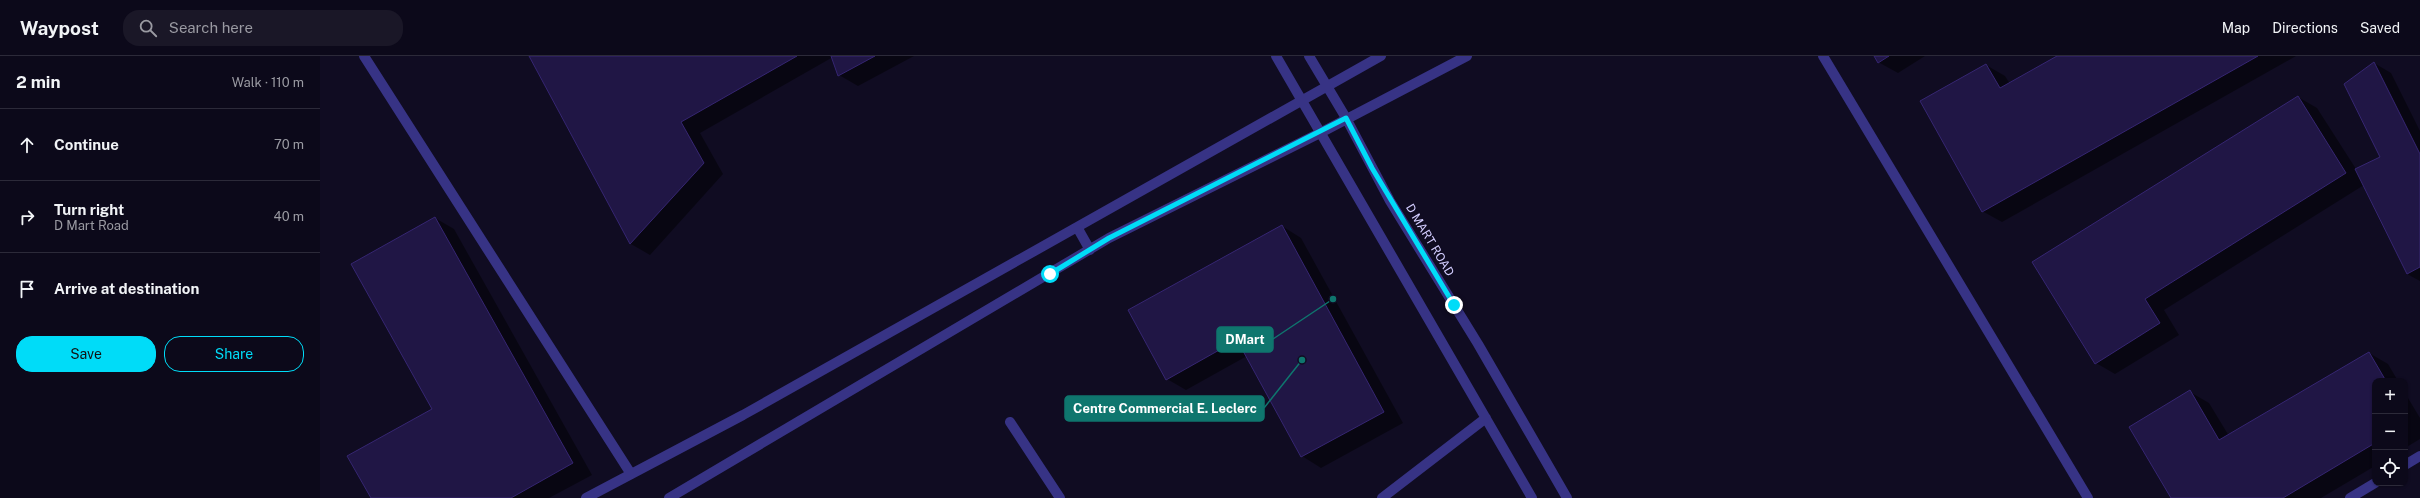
<!DOCTYPE html>
<meta charset="utf-8">
<style>
:root{--surface:#0c091a;--page:#1a1727;--text:#f1f3f6;--muted:#9a9aa2;--line:#2c2a39;--accent:#00dcf8}
body{margin:0;font-family:"Public Sans",sans-serif;background:var(--page);color:var(--text)}
.controls{position:absolute;right:12px;bottom:12px;display:grid;overflow:hidden;border-radius:8px;box-shadow:0 1px 3px #0004}
.controls button{width:36px;height:36px;display:grid;place-items:center;padding:0;border:0;border-bottom:1px solid var(--line);background:var(--surface);color:var(--text);font:20px sans-serif}
.stop{position:absolute;width:12px;height:12px;margin:-9px;border:3px solid #00dcf8;border-radius:50%;background:#fff}
.stop.end{background:#00dcf8;border-color:#fff;box-shadow:0 1px 4px #0008}
.list{margin:0;padding:0;list-style:none}
h2{display:flex;justify-content:space-between;align-items:center;height:52px;margin:0;padding:0 16px;font-size:17px}
h2 small{font-size:13px;font-weight:400;color:var(--muted)}
.list li{display:grid;grid-template-columns:26px 1fr auto;gap:12px;align-items:center;box-sizing:border-box;height:72px;padding:0 16px;border-top:1px solid var(--line)}
.list b{display:block;font-size:15px;white-space:nowrap}
.list p{margin:0;font-size:13px;white-space:nowrap;color:var(--muted)}
.list em{font-size:13px;font-style:normal;color:var(--muted)}
.actions{display:flex;gap:8px;padding:12px 16px}
.actions a{flex:1;padding:9px 0;border:1px solid var(--accent);border-radius:16px;text-align:center;font-size:14px;color:var(--accent)}
.actions .main{background:var(--accent);color:#111}
.icon{flex:none;width:22px;height:22px;fill:none;stroke:currentColor;stroke-width:2;stroke-linecap:round;stroke-linejoin:round}
.map{position:relative;flex:none;width:2100px;height:442px;overflow:hidden}
header{display:flex;align-items:center;gap:24px;box-sizing:border-box;height:56px;padding:0 20px;background:var(--surface);border-bottom:1px solid var(--line)}
header strong{font-size:19px}
nav{display:flex;gap:22px;margin-inline-start:auto;font-size:14px}
.search{width:280px;height:36px;background:var(--page);display:flex;align-items:center;gap:10px;box-sizing:border-box;padding:0 14px;border-radius:16px;color:var(--muted);font-size:15px}
main{display:flex}
aside{flex:1;background:var(--surface)}
.map>svg:first-child{display:block}
</style>
<header>
<strong>Waypost</strong>
<div class="search"><svg class="icon" aria-label="search" viewBox="0 0 24 24"><circle cx="10" cy="10" r="6"/><path d="M15 15l6 6"/></svg>Search here</div>
<nav><a>Map</a><a>Directions</a><a>Saved</a></nav>
</header>
<main>
<aside>
<h2>2 min<small>Walk · 110 m</small></h2>
<ul class="list">
<li><svg class="icon" aria-label="ahead" viewBox="0 0 24 24"><path d="M12 20V5M6 11l6-6 6 6"/></svg><div><b>Continue</b></div><em>70 m</em></li>
<li><svg class="icon" aria-label="right" viewBox="0 0 24 24"><path d="M7 20v-9h11M14 6l5 5-5 5"/></svg><div><b>Turn right</b><p>D Mart Road</p></div><em>40 m</em></li>
<li><svg class="icon" aria-label="arrive" viewBox="0 0 24 24"><path d="M6 21V4h12l-3 4 3 4H6"/></svg><div><b>Arrive at destination</b></div></li>
</ul>
<div class="actions"><a class="main">Save</a><a>Share</a></div>
</aside>
<div class="map">
<svg width="2100" height="442" viewBox="0 0 2100 442">
<rect width="100%" height="100%" fill="#100c22"/>
<path fill="#0007" d="M211 0H594L538 30 519 19 513 1 380 77 403 118 330 199 311 188Z
M1555 0H1605L1578 17 1558 6Z
M1739 0H1976L1682 166 1662 155 1666 9 1685 20 1690 28Z
M2054 7 2071 17 2100 75V225L2087 218 2044 129 1844 254 1859 279 1795 318 1776 307 1978 41 1997 52 2036 113 2061 101Z
M115 162 134 173 272 419 229 442H52L113 353Z
M962 170 981 182 1083 367 1001 412 982 400 927 300 866 334 847 323Z
M2049 297 2068 308 2078 325H2055V410L2001 442H1852L1870 336 1889 347 1909 380Z
M2085 337 2100 362V383L2085 392Z"/>
<path fill="#201645" stroke="#362672" d="M209 0H477L361 66 384 107 310 188Z
M511 0H555L518 20Z
M1554 0H1569L1558 7Z
M1737 0H1938L1662 156 1600 45 1666 8 1680 32Z
M2054 6 2100 98V211L2087 218 2035 113 2060 101 2024 28Z
M1978 40 2026 117 1825 243 1840 267 1775 308 1712 206Z
M115 161 253 407 191 442H51L27 400 112 353 31 208Z
M962 169 1064 356 981 401 917 284 846 324 808 254Z
M2049 296 2066 325H2055V387L1963 442H1851L1809 371 1870 334 1899 384Z"/>
<g fill="none" stroke-linecap="round" stroke-linejoin="round">
<path stroke="#373385" stroke-width="10" d="M44 0 311 418
M956 0 1212 442
M989 0 1026 62 1070 145 1158 288 1247 442
M1503 0 1768 442
M757 171 770 194
M690 366 740 442
M2085 409 2100 400
M266 442 423 359 1061 0
M349 442 789 182 1002 76 1147 0
M1062 442 1166 362
M2030 442 2055 427"/>
</g>
<g fill="none" stroke-linecap="round" stroke-linejoin="round">
<path stroke="#00dcf8" stroke-width="5" d="M730 218 789 182 1026 62 1052 112 1134 249"/>
</g>
<g text-anchor="middle" stroke-width="3" stroke-linejoin="round" paint-order="stroke">
<g font-size="12" fill="#d3cdff" stroke="#100c22">
<text transform="translate(1110 184) rotate(59)" y="4">D MART ROAD</text>
</g>
</g>
<path fill="none" stroke="#0f766e" stroke-width="1.5" d="M1013 243L953 283M982 304L944 352"/>
<g fill="#0f766e" stroke="#100c22" stroke-width="1.5">
<circle cx="1013" cy="243" r="4"/>
<circle cx="982" cy="304" r="4"/>
</g>
<g fill="#0f766e" stroke="#0f766e" stroke-width="1.5">
<rect x="897" y="271" width="56" height="25" rx="4"/>
<rect x="745" y="340" width="199" height="25" rx="4"/>
</g>
<g font-size="13" text-anchor="middle" font-weight="bold" fill="#fff">
<text x="925" y="288">DMart</text>
<text x="845" y="357">Centre Commercial E. Leclerc</text>
</g>
</svg>
<div class="controls">
<button>+</button>
<button>−</button>
<button><svg class="icon" aria-label="locate" viewBox="0 0 24 24"><circle cx="12" cy="12" r="6"/><path d="M12 2v4M12 18v4M2 12h4M18 12h4"/></svg></button>
</div>
<div class="stop" style="left:730px;top:218px"></div>
<div class="stop end" style="left:1134px;top:249px"></div>
</div>
</main>
